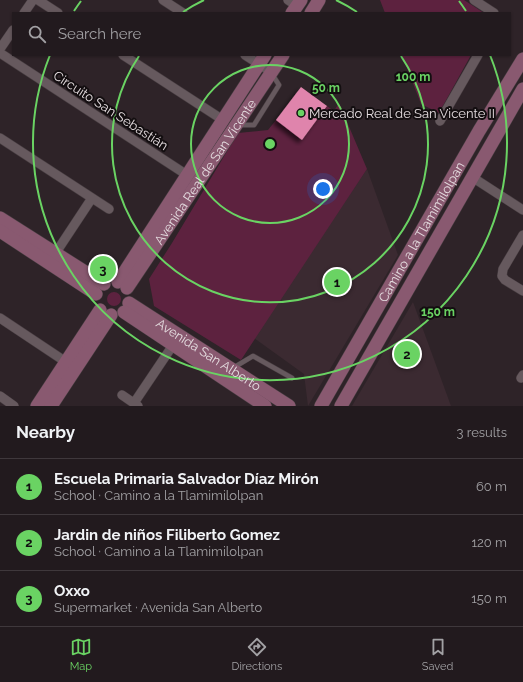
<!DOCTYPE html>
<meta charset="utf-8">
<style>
:root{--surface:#221a1e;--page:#2e272b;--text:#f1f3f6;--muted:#a2a1a4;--line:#3f383c;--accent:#6ad363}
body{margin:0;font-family:Raleway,sans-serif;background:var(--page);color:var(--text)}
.you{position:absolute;left:323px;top:189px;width:14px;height:14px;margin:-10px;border:3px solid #fff;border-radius:50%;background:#1a73e8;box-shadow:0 0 0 6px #1a73e833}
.badge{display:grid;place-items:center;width:26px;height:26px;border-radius:50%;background:var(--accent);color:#111;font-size:13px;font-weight:700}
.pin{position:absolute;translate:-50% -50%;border:2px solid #fff;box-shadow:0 1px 4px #0006}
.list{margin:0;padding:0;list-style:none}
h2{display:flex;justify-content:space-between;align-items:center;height:52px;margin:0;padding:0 16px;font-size:17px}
h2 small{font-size:13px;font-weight:400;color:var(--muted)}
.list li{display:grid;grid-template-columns:26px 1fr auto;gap:12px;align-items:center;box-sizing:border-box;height:56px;padding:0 16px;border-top:1px solid var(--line)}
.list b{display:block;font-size:15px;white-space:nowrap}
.list p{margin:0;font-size:13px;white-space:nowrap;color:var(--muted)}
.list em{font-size:13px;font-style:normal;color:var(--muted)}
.icon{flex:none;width:22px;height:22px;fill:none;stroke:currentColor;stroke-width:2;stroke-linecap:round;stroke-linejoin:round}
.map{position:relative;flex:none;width:523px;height:406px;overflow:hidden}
.search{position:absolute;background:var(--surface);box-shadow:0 1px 3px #0004;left:12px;right:12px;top:12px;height:44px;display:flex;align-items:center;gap:10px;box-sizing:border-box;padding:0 14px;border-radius:0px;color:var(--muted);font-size:15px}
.sheet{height:220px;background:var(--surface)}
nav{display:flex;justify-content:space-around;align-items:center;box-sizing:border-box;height:56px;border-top:1px solid var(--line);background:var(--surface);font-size:11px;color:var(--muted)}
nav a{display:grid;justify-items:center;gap:2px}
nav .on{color:var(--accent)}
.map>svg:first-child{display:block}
</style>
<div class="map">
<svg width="523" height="406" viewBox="0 0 523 406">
<defs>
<filter id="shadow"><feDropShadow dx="-3.5" dy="3.5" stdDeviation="2" flood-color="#0009"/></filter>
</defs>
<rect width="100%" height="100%" fill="#2e2328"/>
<path fill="#3b2a31" d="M367 169 398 255 308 406 304 374 254 338Z
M413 302 451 406H352Z"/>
<path fill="#5d223f" d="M380 0H464L484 13H385Z
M402 55H471L439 113 421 104Z
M339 103 367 169 241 360 154 306 149 279 172 243 238 133 268 130 276 120 302 140 327 106 334 111Z
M107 299a7 7 0 1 1 14 0a7 7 0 1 1-14 0Z"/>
<path fill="#df84ac" filter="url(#shadow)" d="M301 87 327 106 302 140 276 120Z"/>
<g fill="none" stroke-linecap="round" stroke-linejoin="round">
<g stroke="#483e42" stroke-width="5.5">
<path id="lane" d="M240 125H254L279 85 272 74
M233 368 253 356 292 378"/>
</g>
<g stroke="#483e42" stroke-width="10">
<path id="street" d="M38 0 58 13
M163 0 183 13
M288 0 297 6
M474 0 494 13
M24 13 33 0
M0 49 13 30
M0 53 187 175
M123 55 223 120
M245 55 271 72
M440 121 478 55
M0 138 109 209
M472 177 523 210
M523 235 503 269 502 276 505 280 523 291
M53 257 92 198
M0 318 66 362
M521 378 523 375
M122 395 138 406
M0 396 14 406
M134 403 173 345"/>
</g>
<g stroke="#483e42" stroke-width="14">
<g id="secondary">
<path d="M292 13 301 0"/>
<path d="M311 13 319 0"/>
<path d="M0 218 104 284"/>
<path d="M0 231 96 294"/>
<path d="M118 282 265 55"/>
<path id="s1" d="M127 288 283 55"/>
<path id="s2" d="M129 303 289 406"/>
<path d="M124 312 265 406"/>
<path d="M37 406 100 310"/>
<path d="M51 406 111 315"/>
<path id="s3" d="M321 406 479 131 523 59"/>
<path d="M341 406 523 89"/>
</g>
</g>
<use href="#lane" stroke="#66595e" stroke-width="4.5"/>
<use href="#street" stroke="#66595e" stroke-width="9"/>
<use href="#secondary" stroke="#895970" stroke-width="13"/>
</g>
<g fill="none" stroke="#6ad363" stroke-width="2">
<circle cx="270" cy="144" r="79"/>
<path d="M183 12A158 158 0 0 1 204 0M336 0A158 158 0 0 1 357 12M401 56A158 158 0 1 1 139 56"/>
<path d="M74 11A237 237 0 0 1 81 1M459 1A237 237 0 0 1 466 11M490 55A237 237 0 1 1 50 55"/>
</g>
<circle fill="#6ad363" stroke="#130e10" stroke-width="1.5" cx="301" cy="113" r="4"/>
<g text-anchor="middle" stroke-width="4" stroke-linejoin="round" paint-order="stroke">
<g font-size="13" fill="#e5dde0" stroke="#130e10">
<text transform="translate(111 110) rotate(33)" y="5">Circuito San Sebastián</text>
<text dy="5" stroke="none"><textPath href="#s1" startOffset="140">Avenida Real de San Vicente</textPath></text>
<text dy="5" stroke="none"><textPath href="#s3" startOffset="201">Camino a la Tlamimilolpan</textPath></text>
<text dy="5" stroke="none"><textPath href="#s2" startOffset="95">Avenida San Alberto</textPath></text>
</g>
<g font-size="13" fill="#e5dde0" stroke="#130e10" text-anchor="start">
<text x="309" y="118">Mercado Real de San Vicente II</text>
</g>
</g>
<circle cx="270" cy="144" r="6" fill="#6ad363" stroke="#130e10" stroke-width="2"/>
<g font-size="12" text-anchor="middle" font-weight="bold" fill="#6ad363" stroke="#130e10" stroke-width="4" stroke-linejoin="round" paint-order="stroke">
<text x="413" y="81">100 m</text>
<text x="326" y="92">50 m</text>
<text x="438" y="316">150 m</text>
</g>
</svg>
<div class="you"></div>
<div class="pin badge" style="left:337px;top:282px">1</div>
<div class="pin badge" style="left:407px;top:354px">2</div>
<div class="pin badge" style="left:103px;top:269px">3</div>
<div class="search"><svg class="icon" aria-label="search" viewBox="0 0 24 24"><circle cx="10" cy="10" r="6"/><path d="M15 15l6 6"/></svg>Search here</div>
</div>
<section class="sheet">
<h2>Nearby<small>3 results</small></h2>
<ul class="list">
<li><span class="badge">1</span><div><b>Escuela Primaria Salvador Díaz Mirón</b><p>School · Camino a la Tlamimilolpan</p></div><em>60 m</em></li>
<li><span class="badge">2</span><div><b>Jardin de niños Filiberto Gomez</b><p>School · Camino a la Tlamimilolpan</p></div><em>120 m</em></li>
<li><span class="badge">3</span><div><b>Oxxo</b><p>Supermarket · Avenida San Alberto</p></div><em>150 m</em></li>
</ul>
</section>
<nav>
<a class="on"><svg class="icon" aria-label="map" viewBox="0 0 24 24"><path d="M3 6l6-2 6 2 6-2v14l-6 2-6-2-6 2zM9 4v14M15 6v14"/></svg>Map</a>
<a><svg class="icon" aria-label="directions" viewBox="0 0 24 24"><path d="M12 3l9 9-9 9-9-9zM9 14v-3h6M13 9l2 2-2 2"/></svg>Directions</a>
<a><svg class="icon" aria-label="saved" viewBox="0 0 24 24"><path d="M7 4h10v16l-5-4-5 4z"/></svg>Saved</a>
</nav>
